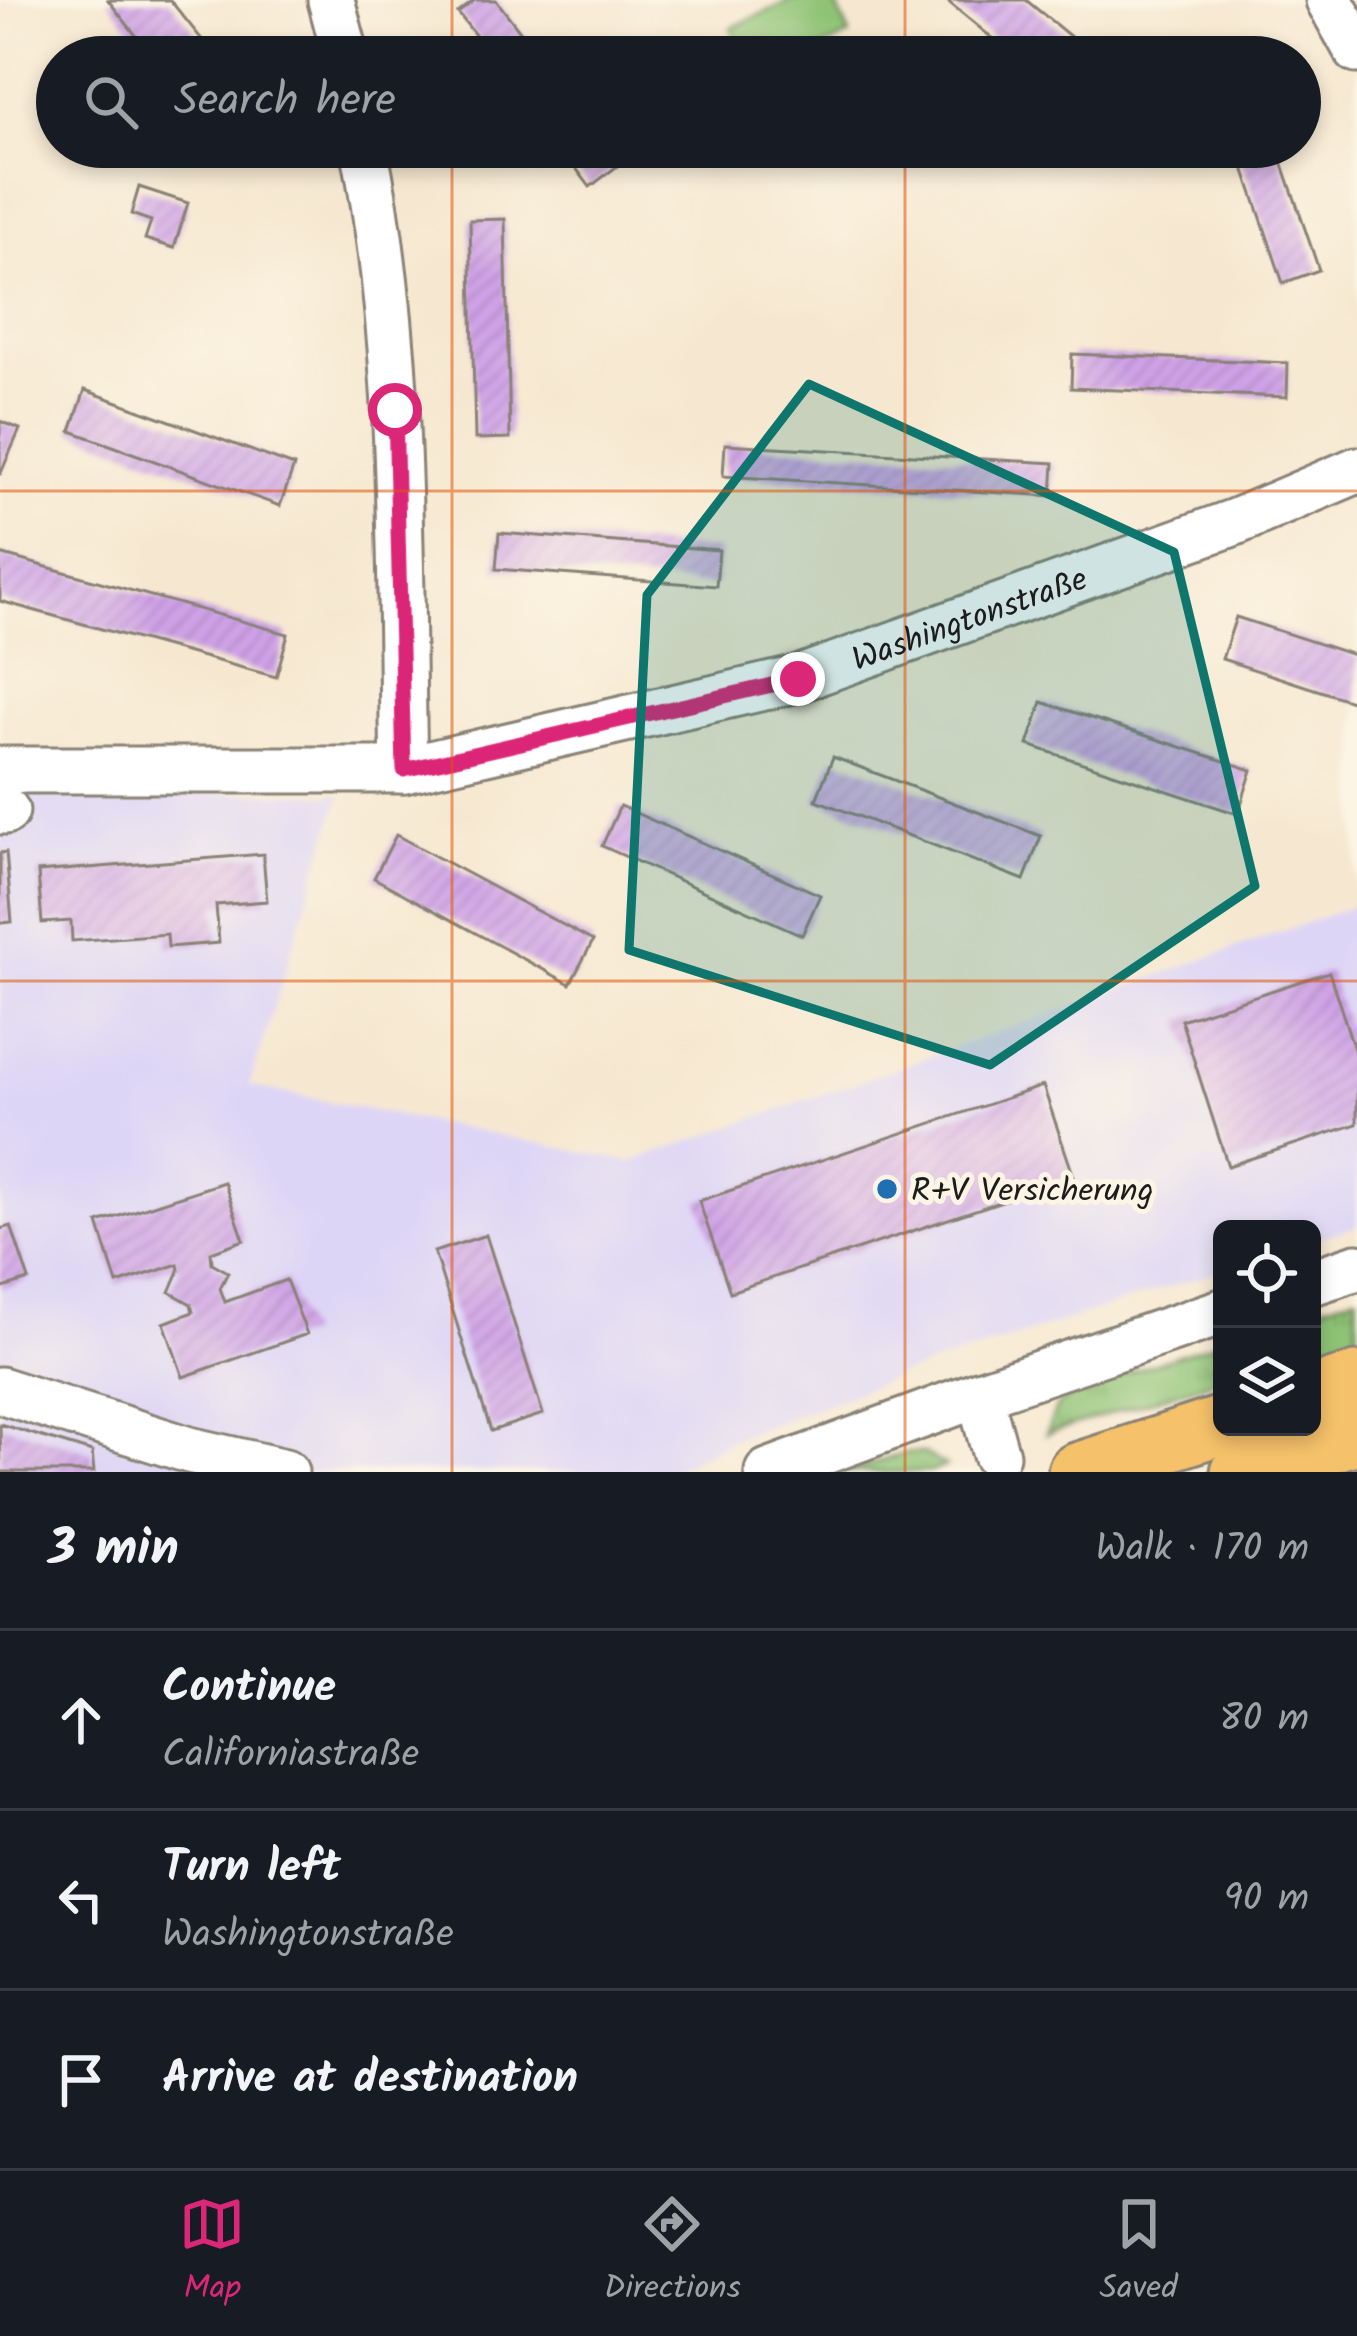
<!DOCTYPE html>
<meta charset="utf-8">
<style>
:root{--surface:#171b24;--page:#20242c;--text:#f1f3f6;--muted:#9ea1a6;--line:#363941;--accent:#db2777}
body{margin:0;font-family:Kalam,sans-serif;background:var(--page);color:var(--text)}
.controls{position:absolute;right:36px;bottom:36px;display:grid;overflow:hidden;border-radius:18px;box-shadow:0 6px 18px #0003}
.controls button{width:108px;height:108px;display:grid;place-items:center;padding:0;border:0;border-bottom:3px solid var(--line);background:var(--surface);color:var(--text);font:60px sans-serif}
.stop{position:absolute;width:36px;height:36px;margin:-27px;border:9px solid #db2777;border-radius:50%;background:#fff}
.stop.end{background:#db2777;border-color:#fff;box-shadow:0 3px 12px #0008}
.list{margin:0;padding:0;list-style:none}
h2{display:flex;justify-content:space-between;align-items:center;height:156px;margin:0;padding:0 48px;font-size:51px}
h2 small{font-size:39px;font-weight:400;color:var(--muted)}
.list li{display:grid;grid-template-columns:78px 1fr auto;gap:36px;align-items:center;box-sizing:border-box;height:180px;padding:0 48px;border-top:3px solid var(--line)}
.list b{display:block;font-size:45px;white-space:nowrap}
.list p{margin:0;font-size:39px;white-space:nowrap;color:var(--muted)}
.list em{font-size:39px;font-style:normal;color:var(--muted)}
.icon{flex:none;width:66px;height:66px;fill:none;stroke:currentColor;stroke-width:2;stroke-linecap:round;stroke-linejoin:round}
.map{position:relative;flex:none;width:1357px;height:1472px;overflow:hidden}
.search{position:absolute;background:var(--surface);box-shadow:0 6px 18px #0003;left:36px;right:36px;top:36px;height:132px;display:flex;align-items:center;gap:30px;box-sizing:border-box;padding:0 42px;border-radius:66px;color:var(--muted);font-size:45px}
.sheet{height:696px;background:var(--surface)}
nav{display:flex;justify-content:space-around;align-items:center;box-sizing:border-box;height:168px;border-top:3px solid var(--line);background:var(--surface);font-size:33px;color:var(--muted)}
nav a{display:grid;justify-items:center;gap:6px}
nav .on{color:var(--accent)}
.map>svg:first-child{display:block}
</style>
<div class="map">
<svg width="1357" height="1472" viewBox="0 0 1357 1472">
<defs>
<pattern id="grass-tufts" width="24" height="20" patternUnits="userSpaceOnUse" patternTransform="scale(3)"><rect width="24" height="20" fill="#8ec375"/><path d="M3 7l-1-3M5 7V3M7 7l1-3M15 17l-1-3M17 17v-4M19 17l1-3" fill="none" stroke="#7aa765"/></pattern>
<pattern id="building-hatch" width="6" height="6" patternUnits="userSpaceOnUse" patternTransform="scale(3)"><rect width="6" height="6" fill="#cfa2e7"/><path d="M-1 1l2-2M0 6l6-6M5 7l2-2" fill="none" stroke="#b18bc6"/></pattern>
</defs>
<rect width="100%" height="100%" fill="#fcf5e5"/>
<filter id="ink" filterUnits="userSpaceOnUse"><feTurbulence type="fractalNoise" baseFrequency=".00833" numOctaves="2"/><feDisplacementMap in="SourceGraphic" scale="24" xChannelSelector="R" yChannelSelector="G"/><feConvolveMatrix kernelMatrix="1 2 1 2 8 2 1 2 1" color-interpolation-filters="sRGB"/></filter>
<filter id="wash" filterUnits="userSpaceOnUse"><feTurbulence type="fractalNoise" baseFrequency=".004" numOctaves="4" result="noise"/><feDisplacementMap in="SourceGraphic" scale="48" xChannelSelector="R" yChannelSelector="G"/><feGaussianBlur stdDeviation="2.7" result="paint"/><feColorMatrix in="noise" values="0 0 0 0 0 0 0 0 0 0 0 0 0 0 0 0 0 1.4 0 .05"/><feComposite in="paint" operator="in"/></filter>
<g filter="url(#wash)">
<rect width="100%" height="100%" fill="#f6e8d0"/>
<path fill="#ddd5f6" d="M0 788 341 795 249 1086 632 1162 1357 905V1226L1312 1240V1229H1222V1270L903 1374 736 1438 666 1472H0Z"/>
<path fill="url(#grass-tufts)" stroke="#557048" stroke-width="3" d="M1357 1294V1337L1312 1351V1309Z
M1222 1340V1378L1046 1434 1057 1406 1077 1390Z
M907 1453H923L946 1466 930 1472H844Z"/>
<path fill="#8ec375" stroke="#557048" stroke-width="3" d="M792 0H834L850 35 803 57H745L731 28Z"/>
<g id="blocks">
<path fill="url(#building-hatch)" d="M108 0H170L216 57H153Z
M475 0H496L540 57H492L458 13Z
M946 0H1026L1095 57H1015Z
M560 147H608L620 164 590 187Z
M1237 147H1277L1319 270 1283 283Z
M139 187 188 203 174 248 145 239 151 221 131 214Z
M505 219 510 438 475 439 470 220Z
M1072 354 1288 363 1287 397 1071 388Z
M85 390 294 466 280 506 71 431Z
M0 421 20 429 0 475Z
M725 444 1054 463 1052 496 723 476Z
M499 533 719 550 716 586 496 569Z
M0 554 288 634 276 677 0 601Z
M1236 617 1357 656V703L1222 659Z
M1042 702 1252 770 1238 814 1028 745Z
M833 757 1041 836 1024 880 816 800Z
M620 806 820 895 802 935 602 846Z
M396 835 593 941 570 984 374 878Z
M6 852 12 922 0 923V853Z
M263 854 267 901 216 905 219 943 168 947 167 934 72 941 71 921 42 923 38 872Z
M1329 972 1357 1058V1124L1228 1166 1181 1020Z
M1043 1086 1074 1177 730 1292 699 1201Z
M224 1182 244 1240 211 1252 212 1263 228 1272 220 1288 225 1302 286 1280 307 1334 183 1377 164 1323 193 1312 191 1304 170 1292 179 1271 178 1264 117 1284 98 1223Z
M11 1226 29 1280 0 1289V1229Z
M486 1235 543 1414 491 1431 434 1252Z
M0 1424 92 1452 94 1472H1Z"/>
</g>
</g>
<g filter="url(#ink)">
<use href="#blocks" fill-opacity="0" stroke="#898276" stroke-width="3"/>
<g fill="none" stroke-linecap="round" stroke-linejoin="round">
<g stroke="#898276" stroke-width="51">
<g id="minor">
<path d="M331 0 346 57"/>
<path d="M1329 0 1357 50"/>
<path d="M364 147C405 351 399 564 404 770"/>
<path id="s1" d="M0 770H404L798 679 1235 522 1357 470"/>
<path d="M0 811H6"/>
<path d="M1312 1282 1357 1267"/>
<path d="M0 1390 189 1450 285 1472"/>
<path d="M979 1394 996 1455"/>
<path d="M768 1472 979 1394 1222 1312"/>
</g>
</g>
<g stroke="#898276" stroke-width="63">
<path id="major" d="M1312 1395 1357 1381
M1077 1472 1222 1425
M1240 1472 1357 1435"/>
</g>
<use href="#minor" stroke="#fff" stroke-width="45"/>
<use href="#major" stroke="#f5c16b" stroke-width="57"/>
</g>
</g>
<g fill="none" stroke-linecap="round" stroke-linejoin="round" filter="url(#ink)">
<path stroke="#db2777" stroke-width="15" d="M395 410 404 770 798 679"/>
</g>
<path fill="#0f766e" fill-opacity="0.2" stroke="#0f766e" stroke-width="9" stroke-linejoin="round" d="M809 384 1174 552 1255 886 990 1065 629 950 647 595Z"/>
<path fill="none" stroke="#de560d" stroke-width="3" stroke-opacity="0.55" d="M452 0V57M905 0V57M452 147V1472M905 147V1472M0 491H1357M0 981H1357"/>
<circle fill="#1f6fb2" stroke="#fcf5e5" stroke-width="4.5" cx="887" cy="1189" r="12"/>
<g text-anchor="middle" stroke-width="10" stroke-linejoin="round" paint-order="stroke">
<g font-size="33" fill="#1c1c1c" stroke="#fcf5e5">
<text dy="12" stroke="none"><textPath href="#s1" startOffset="990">Washingtonstraße</textPath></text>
</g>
<g font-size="33" fill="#1c1c1c" stroke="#fcf5e5" text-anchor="start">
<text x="911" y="1201">R+V Versicherung</text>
</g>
</g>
</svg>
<div class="controls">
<button><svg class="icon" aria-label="locate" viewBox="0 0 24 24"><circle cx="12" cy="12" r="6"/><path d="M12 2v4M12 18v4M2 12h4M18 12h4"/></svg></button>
<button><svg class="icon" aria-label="layers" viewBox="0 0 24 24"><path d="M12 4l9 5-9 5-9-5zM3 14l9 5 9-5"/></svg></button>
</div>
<div class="stop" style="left:395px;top:410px"></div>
<div class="stop end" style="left:798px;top:679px"></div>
<div class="search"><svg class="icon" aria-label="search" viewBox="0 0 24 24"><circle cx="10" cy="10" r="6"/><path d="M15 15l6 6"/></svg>Search here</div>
</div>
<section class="sheet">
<h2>3 min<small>Walk · 170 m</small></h2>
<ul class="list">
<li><svg class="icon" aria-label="ahead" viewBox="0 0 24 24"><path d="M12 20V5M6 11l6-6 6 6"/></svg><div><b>Continue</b><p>Californiastraße</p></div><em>80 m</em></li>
<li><svg class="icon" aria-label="left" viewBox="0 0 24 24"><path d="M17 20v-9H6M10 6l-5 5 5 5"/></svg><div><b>Turn left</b><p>Washingtonstraße</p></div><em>90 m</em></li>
<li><svg class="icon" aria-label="arrive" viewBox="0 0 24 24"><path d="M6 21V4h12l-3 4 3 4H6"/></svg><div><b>Arrive at destination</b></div></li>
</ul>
</section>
<nav>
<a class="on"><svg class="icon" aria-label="map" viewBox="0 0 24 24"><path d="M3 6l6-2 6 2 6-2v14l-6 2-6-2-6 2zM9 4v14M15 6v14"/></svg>Map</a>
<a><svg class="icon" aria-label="directions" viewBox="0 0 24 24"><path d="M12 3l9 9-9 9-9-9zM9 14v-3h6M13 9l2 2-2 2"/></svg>Directions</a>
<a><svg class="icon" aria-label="saved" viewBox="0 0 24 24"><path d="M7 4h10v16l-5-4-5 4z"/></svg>Saved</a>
</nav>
